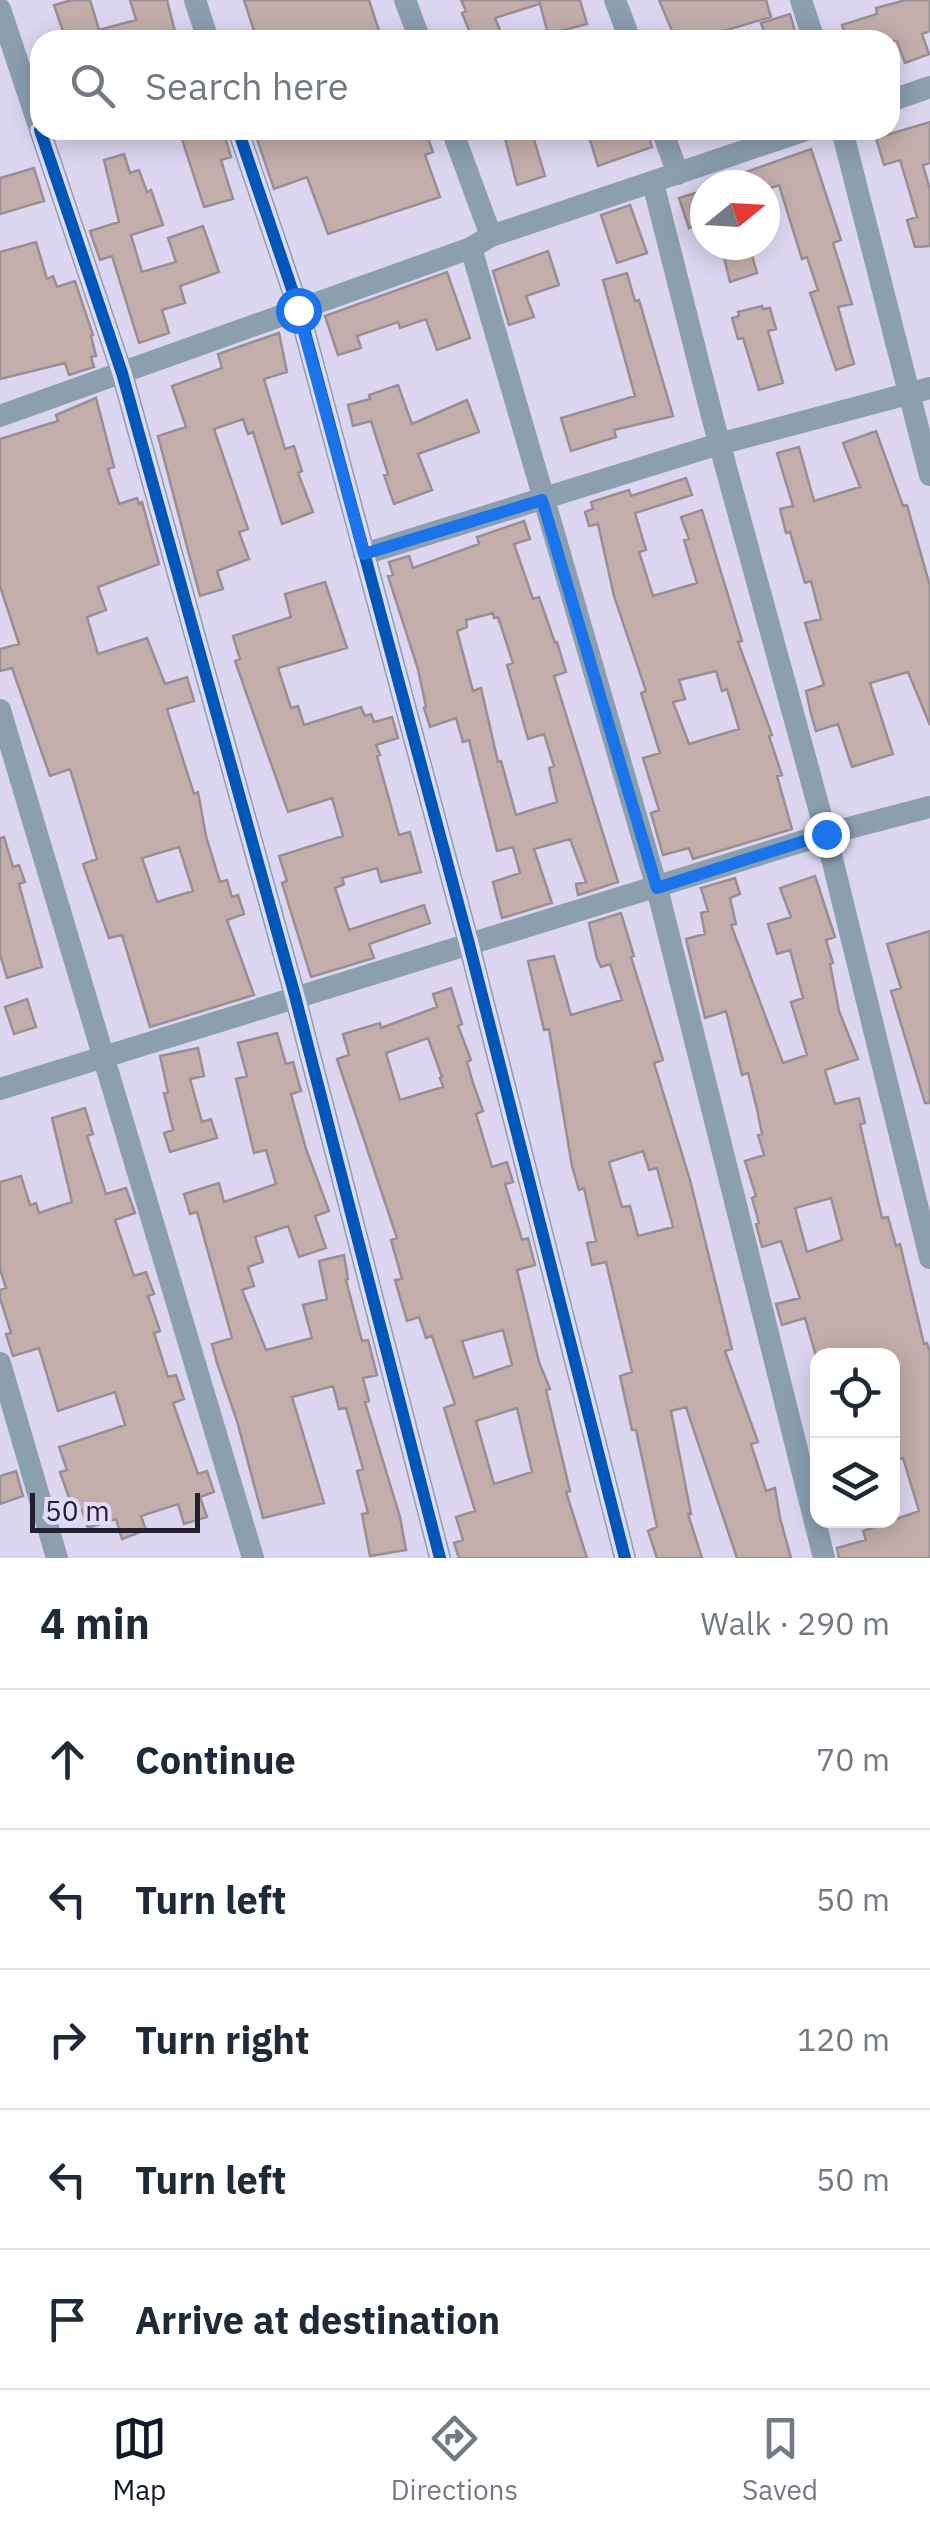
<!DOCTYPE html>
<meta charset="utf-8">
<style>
:root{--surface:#fff;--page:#f2f2f3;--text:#1f2937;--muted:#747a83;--line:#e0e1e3;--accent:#111827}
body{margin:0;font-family:"IBM Plex Sans",sans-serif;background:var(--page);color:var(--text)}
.controls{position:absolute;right:30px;bottom:30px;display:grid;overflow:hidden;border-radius:20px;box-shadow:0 5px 25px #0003}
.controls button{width:90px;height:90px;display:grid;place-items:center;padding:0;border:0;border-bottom:2px solid var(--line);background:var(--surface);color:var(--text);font:50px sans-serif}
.compass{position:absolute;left:690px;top:170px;width:90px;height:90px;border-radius:50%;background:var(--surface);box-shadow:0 5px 25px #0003;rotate:72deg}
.scale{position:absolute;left:30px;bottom:25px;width:170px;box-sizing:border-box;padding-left:10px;border:5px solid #251f32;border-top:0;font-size:28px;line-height:35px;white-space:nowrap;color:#251f32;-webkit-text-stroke:8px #e3dbfa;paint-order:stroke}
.stop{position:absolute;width:30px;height:30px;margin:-22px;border:8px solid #1a73e8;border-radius:50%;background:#fff}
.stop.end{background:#1a73e8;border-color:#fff;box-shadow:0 2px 10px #0008}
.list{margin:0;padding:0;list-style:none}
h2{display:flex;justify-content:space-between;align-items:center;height:130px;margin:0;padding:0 40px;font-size:42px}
h2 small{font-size:32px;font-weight:400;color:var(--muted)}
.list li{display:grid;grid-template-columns:65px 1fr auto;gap:30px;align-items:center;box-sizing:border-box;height:140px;padding:0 40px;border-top:2px solid var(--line)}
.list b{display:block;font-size:38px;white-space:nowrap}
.list em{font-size:32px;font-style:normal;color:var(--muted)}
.icon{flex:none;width:55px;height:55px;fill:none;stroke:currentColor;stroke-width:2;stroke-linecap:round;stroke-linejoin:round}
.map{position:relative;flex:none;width:930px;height:1558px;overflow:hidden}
.search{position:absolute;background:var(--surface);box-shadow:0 5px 25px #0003;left:30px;right:30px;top:30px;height:110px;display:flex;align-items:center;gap:25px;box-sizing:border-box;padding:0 35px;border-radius:30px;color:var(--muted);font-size:38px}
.sheet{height:830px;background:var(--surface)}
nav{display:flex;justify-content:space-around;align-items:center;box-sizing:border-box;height:140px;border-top:2px solid var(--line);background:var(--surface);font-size:28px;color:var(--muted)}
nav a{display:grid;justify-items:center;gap:5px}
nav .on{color:var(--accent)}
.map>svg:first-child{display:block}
</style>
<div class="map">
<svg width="930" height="1558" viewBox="0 0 930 1558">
<rect width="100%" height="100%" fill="#ddd6f1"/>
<path fill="#c3aeab" stroke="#998e94" stroke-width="2.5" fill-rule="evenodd" d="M72 0H90L99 30 136 20 130 0H167L177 40H66L54 5Z
M244 0H369L382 40H257Z
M461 0H539V4L495 18 504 40H473L462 13 466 11Z
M539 0H580L587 24 548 34Z
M659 0H766L771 17 693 40H676Z
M906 0H930V31L922 34 929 54 905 63 897 41 847 40 842 25 877 14 876 8Z
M790 14 796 35 767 40 761 23Z
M930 122V163L923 165 930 190V246L915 247 907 220 917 217 900 160 884 165 876 138Z
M179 130H223L231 157 221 160 233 199 204 207Z
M254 130H258L259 139 288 130H425L433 152 425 155 440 197 328 234 307 177 274 189Z
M503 130H531L545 176 517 185Z
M587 130H647L652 147 598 166Z
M811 149 841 240 833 243 852 304 838 307 854 364 836 370 810 293 818 290 807 257 802 259 779 185 765 190V185L715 183Z
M124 154 130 173 139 170 147 192 151 190 163 225 131 235 142 272 176 262 168 238 203 226 219 272 180 286 185 303 162 310 169 333 139 343 112 256 100 260 90 231 119 222 104 160Z
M34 168 44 201 0 214V178Z
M705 190V222L689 228 679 198Z
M630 205 647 253 617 263 601 215Z
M36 242 47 279 53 276 57 287 75 281 93 335 91 336 96 356 91 357 94 367 69 375 65 363 0 379V252Z
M721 245H749L757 273 730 282Z
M548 251 559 285 526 296 534 317 509 325 493 271Z
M447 272 470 338 437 350 426 319 400 328 398 322 357 336 361 348 338 355 325 316Z
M627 273 635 301 639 300 673 416 614 430 616 437 571 451 561 418 635 396 603 280Z
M762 306 763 309 770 308 776 329 768 331 783 383 759 390 743 338 738 339 732 318 739 316 738 312Z
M279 333 287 372 264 379 285 449 294 446 302 471 298 473 313 512 282 524 253 432 248 434 243 419 214 429 248 529 239 532 249 559 217 571 223 589 200 596 158 436 186 427 172 386 222 368 218 354Z
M398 385 412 424 467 400 479 432 418 454 432 490 394 504 384 475 388 474 371 421 353 426 348 405 370 399 369 395Z
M96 398 114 467 108 469 119 504 137 498 139 504 142 502 159 564 98 587 106 610 87 617 98 654 147 638 165 684 187 677 194 701 167 709 194 794 198 792 206 836 220 882 227 880 232 897 238 895 244 914 227 920 254 995 150 1027 122 935 109 938 83 864 97 859 70 769 50 776 12 668 0 671V649L19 644 0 586V439L58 421 56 415ZM179 847 193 891 157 902 142 858Z
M876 431 903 506 907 505 930 586V725L908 672 870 683 893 754 852 767 838 724 816 731 811 714 806 691 824 685 805 623 821 619 811 581 805 583 790 532 786 533 780 509 793 506 777 453 799 447 814 501 860 487 843 443Z
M686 478 692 495 635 513 646 550 639 552 653 596 697 583 684 540 689 539 681 517 702 510 742 641 738 642 772 735 769 736 782 775 777 776 792 829 693 859 689 848 663 855 651 813 659 810 643 758 660 753 641 693 646 691 614 596 598 524 589 526 585 512 593 509 591 502 629 490 631 496ZM716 671 722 691 727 689 739 729 689 744 673 702 685 699 679 680Z
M524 521 530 539 514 544 533 599 539 597 555 643 557 642 566 672 554 676 618 882 578 895 576 884 586 882 570 839 534 849 552 903 502 918 493 882 520 873 513 847 497 851 469 740 463 742 456 718 430 727 424 708 426 707 418 669 388 576 393 575 389 562 409 556 413 568 479 544 477 537ZM493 613 494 618 498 617 513 663 507 665 528 739 544 734 554 766 549 768 557 802 516 815 501 761 498 762 481 688 473 691 457 631 467 627 466 620Z
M325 582 347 648 278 668 291 708 298 706 304 725 361 707 365 716 371 714 374 722 392 717 398 738 376 745 380 755 377 756 399 835 410 832 421 872 381 882 377 868 342 878 344 884 335 888 349 930 424 905 430 923 369 944 374 958 311 977 282 883 287 881 279 856 343 836 332 798 288 812 235 661 240 659 233 636 291 617 285 594Z
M4 837 13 867 19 865 25 882 19 884 42 967 7 978 0 954V838Z
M815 876 835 937 826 940 833 963 830 964 839 1011 858 1059 825 1070 835 1104 859 1098 865 1123 860 1124 882 1218 888 1217 896 1246 900 1244 924 1344 927 1343 930 1352V1558H839L837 1548 866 1540 863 1531 919 1511 903 1458 892 1461V1356H816L805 1318 782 1325 776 1304 800 1298 781 1241 762 1247 756 1224 759 1223 752 1198 756 1196 745 1161 764 1155 758 1135 762 1134 757 1109 748 1073 742 1075 726 1011 705 1018 686 939 705 934 701 913 708 911 701 888 735 878 740 894 730 898 736 924 731 925 783 1063 807 1055 791 1002 803 998 790 950 777 954 768 924 791 917 780 888ZM831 1198 842 1240 807 1252 795 1208Z
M621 913 634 956 631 957 663 1060 654 1063 690 1180 732 1349 725 1351 758 1442 751 1444 766 1491 775 1488 780 1518 791 1558H737L686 1407 671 1411 691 1514H688L702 1558H657L648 1531 657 1527 636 1430H632L620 1376 632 1372 606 1262 592 1265 587 1243 596 1241 588 1206 584 1188 579 1190 572 1166 549 1029 544 1030 528 961 554 956 571 1015 622 1000 610 964 601 967 597 959 589 923ZM643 1151 649 1170 657 1168 673 1227 638 1236 630 1206 622 1207 609 1162Z
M930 931V1103H925L891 991 901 988 887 944Z
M451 988 462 1024 458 1026 471 1060 467 1062 473 1083 483 1111 476 1114 492 1167 507 1162 513 1182 505 1184 522 1240 528 1238 535 1265 517 1270 539 1362 550 1389 546 1390 570 1491 566 1492 587 1558H459L454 1543 463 1540 456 1517 475 1511 444 1408 455 1404 432 1336 426 1338 419 1317 407 1321 395 1280 402 1279 391 1240 397 1238 337 1059 349 1055 343 1034 380 1023 381 1028 437 1007 433 994ZM428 1038 442 1077 440 1078 443 1087 400 1100 386 1053ZM503 1330 512 1365 474 1378 462 1341ZM517 1408 532 1472 494 1484 476 1421Z
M27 999 36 1027 14 1034 5 1007Z
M277 1033 286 1064 293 1062 301 1091 291 1094 306 1149 329 1211 315 1216 326 1248 299 1257 288 1226 255 1237 263 1262 248 1267 254 1286 242 1290 266 1350 312 1338 303 1305 327 1299 319 1261 344 1255 348 1279 346 1280 362 1341 368 1340 377 1375 363 1378 369 1401 365 1402 400 1517 406 1550 370 1556 362 1514 368 1513 357 1471 363 1469 346 1408 339 1409 333 1386 292 1397 324 1503 263 1518 237 1421 217 1363 212 1344 232 1338 197 1212 190 1214 184 1194 219 1183 224 1202 276 1184 266 1150 254 1153 236 1079 247 1076 238 1043Z
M198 1048 204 1076 190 1079 202 1122 211 1119 217 1138 170 1152 164 1133 173 1130 164 1093 168 1092 160 1056Z
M85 1108 93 1134 87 1136 106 1194 126 1188 135 1213 115 1220 134 1276 146 1272 154 1294 148 1296 160 1331 154 1333 168 1377 176 1375 184 1399 173 1403 198 1474 207 1471 214 1492 200 1497 207 1517 184 1524 178 1504 141 1516 146 1530 122 1539 116 1519 88 1528 82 1510 74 1512 60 1472 67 1470 59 1447 125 1425 115 1392 58 1411 39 1348 13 1356 6 1334 11 1333 0 1298V1290L6 1288 0 1269V1182L21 1176 30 1205 36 1203 39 1213 72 1202 52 1118Z
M16 1471 23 1496 0 1504V1476Z"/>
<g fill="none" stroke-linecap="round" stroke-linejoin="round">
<path stroke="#8b9faf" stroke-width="22" d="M195 0 208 40
M405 0 420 40
M615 0 630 40
M801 0 814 40
M0 9 40 129
M890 101 930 87
M40 130 122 373 295 996 440 1558
M238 130 299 310 469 944 625 1558
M452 130 491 236
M662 130 678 174
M842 130 930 475
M653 183 713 420 826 834 930 1258
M471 248 657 888 824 1558
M0 416 471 248 491 236 806 130
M364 554 719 444 930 388
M0 710 253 1558
M0 1089 826 834 930 807
M0 1363 57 1558"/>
<g stroke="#e3dbfa" stroke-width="19">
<path id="cycleway" d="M40 130 122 373 295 996 440 1558
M238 130 299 310 469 944 625 1558"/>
</g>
<use href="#cycleway" stroke="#0057b8" stroke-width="12"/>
</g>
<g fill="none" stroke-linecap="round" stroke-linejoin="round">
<path stroke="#1a73e8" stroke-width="12" d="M298 310 364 554 542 500 657 888 826 834"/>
</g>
</svg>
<div class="controls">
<button><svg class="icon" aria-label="locate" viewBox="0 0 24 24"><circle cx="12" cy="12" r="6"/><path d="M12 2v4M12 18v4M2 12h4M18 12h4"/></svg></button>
<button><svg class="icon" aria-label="layers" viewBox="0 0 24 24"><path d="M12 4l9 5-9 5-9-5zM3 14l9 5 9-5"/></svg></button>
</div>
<svg class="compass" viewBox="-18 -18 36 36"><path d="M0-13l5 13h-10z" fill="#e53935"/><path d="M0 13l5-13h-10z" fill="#747a83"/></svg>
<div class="scale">50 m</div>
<div class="stop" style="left:298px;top:310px"></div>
<div class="stop end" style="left:826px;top:834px"></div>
<div class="search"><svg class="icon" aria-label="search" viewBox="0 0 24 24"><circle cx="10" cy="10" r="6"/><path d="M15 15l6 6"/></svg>Search here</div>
</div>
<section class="sheet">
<h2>4 min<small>Walk · 290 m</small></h2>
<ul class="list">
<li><svg class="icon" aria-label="ahead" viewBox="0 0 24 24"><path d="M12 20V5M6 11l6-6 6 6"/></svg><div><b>Continue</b></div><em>70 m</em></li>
<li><svg class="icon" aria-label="left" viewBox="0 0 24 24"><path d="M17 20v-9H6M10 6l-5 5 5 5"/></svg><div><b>Turn left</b></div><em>50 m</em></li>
<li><svg class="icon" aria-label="right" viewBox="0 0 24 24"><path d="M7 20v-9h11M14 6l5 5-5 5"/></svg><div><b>Turn right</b></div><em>120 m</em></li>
<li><svg class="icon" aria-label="left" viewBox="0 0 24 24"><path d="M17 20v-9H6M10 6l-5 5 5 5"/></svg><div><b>Turn left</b></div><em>50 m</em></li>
<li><svg class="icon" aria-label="arrive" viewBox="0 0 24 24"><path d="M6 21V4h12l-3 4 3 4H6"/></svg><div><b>Arrive at destination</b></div></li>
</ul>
</section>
<nav>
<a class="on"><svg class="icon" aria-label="map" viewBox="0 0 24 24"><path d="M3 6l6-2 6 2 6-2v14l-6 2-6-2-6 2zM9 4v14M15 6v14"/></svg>Map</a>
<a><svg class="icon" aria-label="directions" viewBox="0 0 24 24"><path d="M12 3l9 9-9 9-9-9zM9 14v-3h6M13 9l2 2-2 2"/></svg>Directions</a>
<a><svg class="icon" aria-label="saved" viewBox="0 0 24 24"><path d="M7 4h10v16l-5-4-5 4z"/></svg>Saved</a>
</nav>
